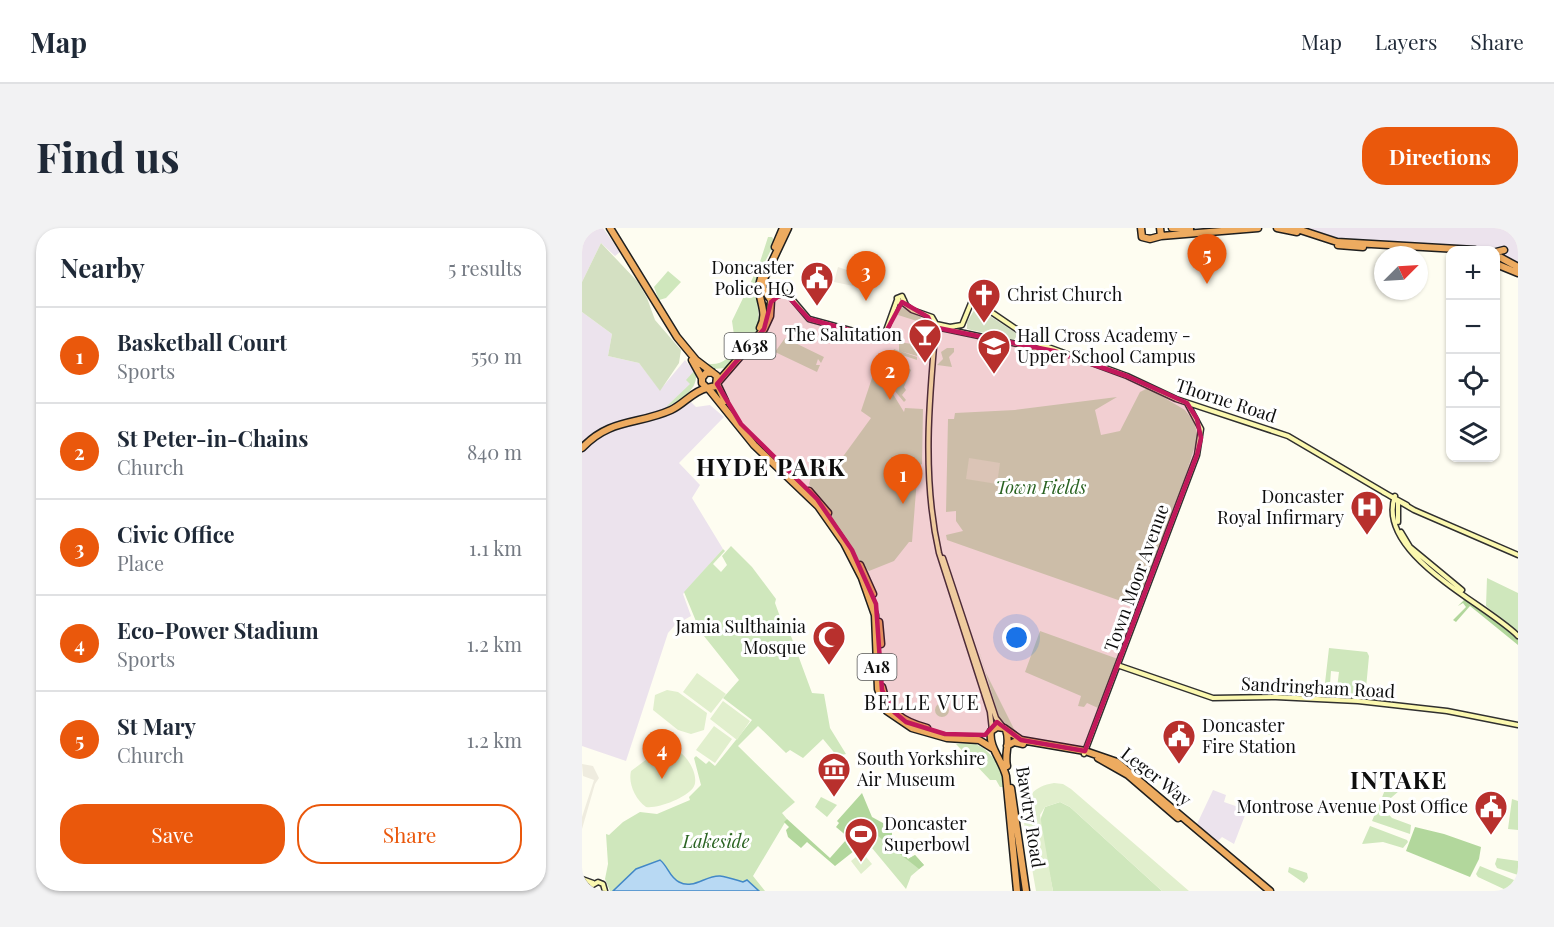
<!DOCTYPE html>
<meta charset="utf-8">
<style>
:root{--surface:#fff;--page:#f2f2f3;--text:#1f2937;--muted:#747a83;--line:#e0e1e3;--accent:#ea580c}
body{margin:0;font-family:"Playfair Display",serif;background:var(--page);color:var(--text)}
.controls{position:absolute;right:18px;top:18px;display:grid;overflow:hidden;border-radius:12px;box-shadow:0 2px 4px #0004}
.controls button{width:54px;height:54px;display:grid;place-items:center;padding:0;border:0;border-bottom:2px solid var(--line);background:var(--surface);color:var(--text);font:30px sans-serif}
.compass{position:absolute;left:792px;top:18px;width:54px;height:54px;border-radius:50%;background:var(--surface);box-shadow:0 2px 4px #0004;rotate:66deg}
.you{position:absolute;left:435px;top:410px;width:21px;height:21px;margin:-15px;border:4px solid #fff;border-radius:50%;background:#1a73e8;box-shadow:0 0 0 9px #1a73e833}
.badge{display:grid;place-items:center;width:39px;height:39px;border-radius:50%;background:var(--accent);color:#fff;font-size:20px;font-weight:700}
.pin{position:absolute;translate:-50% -50px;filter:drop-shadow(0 2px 3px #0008)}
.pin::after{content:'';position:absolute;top:32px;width:21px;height:18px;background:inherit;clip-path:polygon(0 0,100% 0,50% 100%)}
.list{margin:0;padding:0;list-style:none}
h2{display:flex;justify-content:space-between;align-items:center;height:78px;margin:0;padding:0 24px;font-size:26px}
h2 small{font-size:20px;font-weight:400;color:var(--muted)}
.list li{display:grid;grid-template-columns:39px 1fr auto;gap:18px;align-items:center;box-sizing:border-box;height:96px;padding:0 24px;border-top:2px solid var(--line)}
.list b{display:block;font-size:22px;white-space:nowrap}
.list p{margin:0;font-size:20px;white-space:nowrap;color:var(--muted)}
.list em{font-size:20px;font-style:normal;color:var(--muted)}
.actions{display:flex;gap:12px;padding:18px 24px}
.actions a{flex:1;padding:14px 0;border:2px solid var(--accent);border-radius:24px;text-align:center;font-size:21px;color:var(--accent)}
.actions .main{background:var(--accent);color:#fff}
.icon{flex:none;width:33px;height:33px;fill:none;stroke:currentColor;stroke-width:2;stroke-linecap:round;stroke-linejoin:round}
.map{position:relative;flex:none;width:936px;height:663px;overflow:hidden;border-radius:24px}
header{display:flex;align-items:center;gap:36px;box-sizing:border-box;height:84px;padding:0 30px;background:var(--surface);border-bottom:2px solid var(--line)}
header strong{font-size:28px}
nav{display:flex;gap:33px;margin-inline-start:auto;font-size:21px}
.intro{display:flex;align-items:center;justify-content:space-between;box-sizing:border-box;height:144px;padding:0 36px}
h1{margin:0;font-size:42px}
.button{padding:15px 27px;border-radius:24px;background:var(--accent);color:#fff;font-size:21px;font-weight:700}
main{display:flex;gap:36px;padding:0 36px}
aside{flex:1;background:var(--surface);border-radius:24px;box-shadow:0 2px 4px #0004}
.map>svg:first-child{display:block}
</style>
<header>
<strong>Map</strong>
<nav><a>Map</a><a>Layers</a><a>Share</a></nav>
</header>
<div class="intro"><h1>Find us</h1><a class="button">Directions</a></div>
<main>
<aside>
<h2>Nearby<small>5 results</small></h2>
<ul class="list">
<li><span class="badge">1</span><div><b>Basketball Court</b><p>Sports</p></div><em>550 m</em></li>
<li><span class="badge">2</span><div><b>St Peter-in-Chains</b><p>Church</p></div><em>840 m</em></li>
<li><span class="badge">3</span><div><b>Civic Office</b><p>Place</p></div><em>1.1 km</em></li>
<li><span class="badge">4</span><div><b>Eco-Power Stadium</b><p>Sports</p></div><em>1.2 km</em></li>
<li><span class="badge">5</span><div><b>St Mary</b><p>Church</p></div><em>1.2 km</em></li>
</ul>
<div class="actions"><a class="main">Save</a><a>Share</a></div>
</aside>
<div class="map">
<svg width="936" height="663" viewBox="0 0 936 663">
<rect width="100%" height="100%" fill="#fefdf1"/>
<path fill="#ece3ed" d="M0 0H21L38 24 33 28 19 15 0 54Z
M718 0H924L936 2V39L914 22 767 14Z
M0 84 30 106 26 128 57 135 78 162 103 132 115 147 112 158 103 168 114 179 128 177 142 189 97 235 118 257 110 270 141 321 101 366 109 388 93 397 86 405 44 533 0 518Z
M631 562 644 567 642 574 665 582 652 616 640 609 635 614 615 596Z"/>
<path fill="#cfe7bc" d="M186 9H190L193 14C187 27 176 44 175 58 172 78 188 108 157 117L153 114 150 93 177 37Z
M86 43 99 54 84 70 77 72 72 59Z
M319 79 339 89 338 94 316 87Z
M203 110 242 129 239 135 236 131 234 137H238L235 144 193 124Z
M317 114 337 117 335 128 318 123 335 129V132L311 124 312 121 317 123Z
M153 115 158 123 144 140 130 141 121 135C138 139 149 132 153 115Z
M365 120H372V124L367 129 370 139 355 137 361 131 359 124Z
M323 137 329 142 322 159 324 162 320 167 324 172 322 174 302 150 306 146 305 140 313 147Z
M113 142C119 160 98 173 84 179L108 156 104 152Z
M291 147 311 166 322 184 323 180 341 181 340 236 336 238 330 314H327L312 333 287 343 276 333 227 256 229 249 238 251 257 234 289 190 279 183Z
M566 160 603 182 612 194 616 208 592 285 556 379 365 312 364 307 381 303 374 293V283L364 284 366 191H372L373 185 433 182 535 169 513 182 519 207 538 203 558 164Z
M149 318 170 339 194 371 193 375 201 397 206 400 230 465 242 466 248 500 264 526 255 528 241 511 221 530 208 522 204 525 176 498 156 518 213 574 200 585 205 591 171 648 183 663H28L23 651 26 636 24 606 27 607 41 594 58 584 75 586 108 572 107 569 119 557 112 530 114 528 124 536 127 533 133 538 170 492 141 470 157 452 118 403 102 364 141 321 143 323 131 336 139 344 145 337 140 328Z
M905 350 936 365V405L904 378Z
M391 403 404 445 435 507 417 489Z
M458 403 536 431 516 480 505 475 502 479 496 478 499 468 443 444Z
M747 420 785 424 787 428 783 471 754 468 757 444 749 443 748 456 743 455Z
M353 482a7 7 0 1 1 14 0a7 7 0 1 1-14 0Z
M657 496H692L688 507Z
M391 515C409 521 420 540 423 559H418L414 552H408L374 516Z
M806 554 817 563 803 575 799 572Z
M239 569 255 577 245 589 233 579Z
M930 571 936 573V602L926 601Z
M478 574 488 579 580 663H471L457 595 463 579Z
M797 576 810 590 829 597 828 606 790 593Z
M286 596 310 613 326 631 333 627 342 637 329 648 324 661 285 614 281 616 273 609Z
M788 598 825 612 826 614 821 620 801 614 780 616Z
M915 630 936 633V647L915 640 913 636Z
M898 638 932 652 929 659 936 663H926L896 649 894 646Z
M707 639 725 645 726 650 722 655 706 644Z"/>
<path fill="#b2d79c" d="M884 370 922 399 936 412V417L888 378 874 394 871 392 884 379 881 375 876 378Z
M280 565 290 589 310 600V614L326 631 333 627 342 637 337 641C326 632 290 605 286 597L273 609 267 610 254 599 257 595 255 593Z
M205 591 248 630 264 612 271 614 272 623 253 638 225 614 219 620 206 609 204 602 207 599 202 594Z
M833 599 862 606 899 619 897 631 888 649 824 623Z"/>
<path fill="#d4e0c2" d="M19 15 56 54 65 70 73 92 99 122 97 135 78 163 57 135 26 128 30 106 0 84V54Z
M394 79 434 105V109L432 112 385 101V94Z"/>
<path fill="#e1efcd" d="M387 230 418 235 415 256 384 251Z
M303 252a7 7 0 1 1 14 0a7 7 0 1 1-14 0Z
M115 445 144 466 129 485 101 464Z
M85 462 96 464 125 485 122 502 109 506 96 502 71 482 73 467Z
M141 473 168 493 155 512 128 491Z
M132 498 150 511 133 535 114 522Z
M93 522C104 524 119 549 111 560 103 570 76 581 64 579 53 571 46 555 49 543L65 531Z
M472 555 481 556 489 561 607 663H580L488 579 478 574 463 579 458 587 471 663H454L441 589C443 569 452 558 472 555Z
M280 624 290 636 279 646 269 633Z"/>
<path fill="#efecdf" d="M256 39 280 47 281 60 252 54Z
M0 536 11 538 17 550 13 556 0 601V589L12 552 1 548Z"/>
<path fill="#b8d9f3" stroke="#4288c7" stroke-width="1.5" d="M78 632C86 638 87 649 97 654 111 662 124 647 138 648 146 649 154 652 161 654L165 652 177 663H31L54 641Z"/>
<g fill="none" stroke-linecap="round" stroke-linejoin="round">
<g stroke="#303030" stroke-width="7">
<path id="secondary" d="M188 69 205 65 227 91 301 111 315 72
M322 72 317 74 315 70 320 68 324 77
M393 73 455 115 545 148 594 171 706 208 832 282 936 327
M320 74 330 82 350 89 354 96C347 172 340 250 357 325L408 484 410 502
M354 96 368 99 380 97 389 75
M354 99 468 123
M801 264 825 277
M813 268C793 326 903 375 936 408
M813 270 816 274V294
M819 304 828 319 880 362
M361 330 414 490 422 500
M538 438 631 470 694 469 776 473 865 483 936 497
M502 526 615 227 619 201 605 175
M0 651 11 655
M0 654 7 660
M8 663 9 658 16 654 21 656 23 663"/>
</g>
<g stroke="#1f1f1f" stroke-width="9">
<path id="highway" d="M28 0 95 109 114 132 135 148 134 158 125 160 120 155V150L124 145 130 144
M559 0 560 9 568 11 579 8 578 0
M590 0 608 1
M695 0 715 4
M712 0 755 14 893 22
M579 8 676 0
M756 17 781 19
M193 19 201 0
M914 24 922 22
M914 27 936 39
M914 36 936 45
M178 100C188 82 172 69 179 50
M110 132 120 150
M136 154 182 101 188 88 189 72 181 60V53L206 0
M135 156 143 173
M126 160 172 217 236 278 262 315 280 350 293 387 296 461 305 483 330 500 365 510 397 512 410 520
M0 220C28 190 56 197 89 182 102 176 111 163 125 160
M227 263 246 285
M278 337 291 366
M297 394 299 416
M300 459C305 484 322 494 345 500
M424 502C429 514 422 525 425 538
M425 518 432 514 441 516
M516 530 546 547 596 590
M429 560 444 663
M435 663 424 548C420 532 406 518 409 503L415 499 422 500 439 512 503 523 535 534 688 663"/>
</g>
<use href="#secondary" stroke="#fbf8af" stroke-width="4"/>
<use href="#highway" stroke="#edab60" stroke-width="6"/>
</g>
<path fill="#c2185b" fill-opacity="0.2" stroke="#c2185b" stroke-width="4.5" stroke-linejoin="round" d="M202 64 227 91 300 111 320 74 346 89 351 99 472 123 545 148 605 175 615 191 619 210 615 227 503 523 439 512 415 494 403 507 363 506 324 494 312 484 300 462 294 376 270 322 235 271 159 196 135 156 182 101 189 74Z"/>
<defs>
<g id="civic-pin" transform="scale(1.725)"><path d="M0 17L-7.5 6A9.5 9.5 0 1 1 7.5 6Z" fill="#b8302d" stroke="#fff"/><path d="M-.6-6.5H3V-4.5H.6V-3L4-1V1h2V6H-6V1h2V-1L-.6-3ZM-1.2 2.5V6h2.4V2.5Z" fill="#fff"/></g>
<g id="church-pin" transform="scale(1.725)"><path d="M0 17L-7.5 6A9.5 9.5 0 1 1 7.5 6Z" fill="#b8302d" stroke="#fff"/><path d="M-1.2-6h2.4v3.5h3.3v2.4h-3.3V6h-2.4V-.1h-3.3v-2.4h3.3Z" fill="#fff"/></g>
<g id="bar-pin" transform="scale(1.725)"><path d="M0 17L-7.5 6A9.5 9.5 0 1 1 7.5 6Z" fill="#b8302d" stroke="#fff"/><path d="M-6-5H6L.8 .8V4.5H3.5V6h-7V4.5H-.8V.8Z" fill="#fff"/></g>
<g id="school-pin" transform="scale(1.725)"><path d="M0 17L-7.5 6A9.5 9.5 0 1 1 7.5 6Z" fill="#b8302d" stroke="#fff"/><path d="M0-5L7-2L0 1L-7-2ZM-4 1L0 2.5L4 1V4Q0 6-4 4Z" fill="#fff"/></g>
<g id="hospital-pin" transform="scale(1.725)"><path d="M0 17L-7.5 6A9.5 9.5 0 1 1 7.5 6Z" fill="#b8302d" stroke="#fff"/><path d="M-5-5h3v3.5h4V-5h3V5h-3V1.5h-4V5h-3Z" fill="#fff"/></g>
<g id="mosque-pin" transform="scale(1.725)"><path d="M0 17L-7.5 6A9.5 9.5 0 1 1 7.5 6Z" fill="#b8302d" stroke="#fff"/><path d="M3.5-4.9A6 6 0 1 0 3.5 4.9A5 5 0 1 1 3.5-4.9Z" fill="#fff"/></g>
<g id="museum-pin" transform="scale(1.725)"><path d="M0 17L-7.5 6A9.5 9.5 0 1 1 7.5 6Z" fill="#b8302d" stroke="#fff"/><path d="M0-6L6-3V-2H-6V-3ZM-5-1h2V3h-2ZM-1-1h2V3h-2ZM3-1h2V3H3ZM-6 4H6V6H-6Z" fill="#fff"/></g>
<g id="stadium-pin" transform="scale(1.725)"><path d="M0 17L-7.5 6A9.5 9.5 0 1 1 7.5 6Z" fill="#b8302d" stroke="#fff"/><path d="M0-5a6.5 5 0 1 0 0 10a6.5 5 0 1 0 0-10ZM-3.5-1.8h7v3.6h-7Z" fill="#fff"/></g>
</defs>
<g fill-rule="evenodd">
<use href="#civic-pin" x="235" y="50"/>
<use href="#church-pin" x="402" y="67"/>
<use href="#bar-pin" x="343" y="107"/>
<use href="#school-pin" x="412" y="118"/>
<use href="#hospital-pin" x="785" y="279"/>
<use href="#mosque-pin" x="247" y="409"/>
<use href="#civic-pin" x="597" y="508"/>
<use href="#museum-pin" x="252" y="541"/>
<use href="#civic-pin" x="909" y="579"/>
<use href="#stadium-pin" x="279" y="606"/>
</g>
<g text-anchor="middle" stroke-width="6" stroke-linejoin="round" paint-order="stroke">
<g fill="#fff" stroke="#565656" stroke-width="1.5">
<rect x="142.5" y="105" width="51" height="26" rx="4.5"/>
<rect x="275.5" y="426" width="39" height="26" rx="4.5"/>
</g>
<g font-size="16" font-weight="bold" fill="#0e0e0e">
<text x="168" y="124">A638</text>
<text x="295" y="445">A18</text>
</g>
<g font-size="18" fill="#0e0e0e" stroke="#fff" text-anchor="end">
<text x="212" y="46">Doncaster<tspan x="212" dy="21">Police HQ</tspan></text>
<text x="425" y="73" text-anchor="start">Christ Church</text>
<text x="320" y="113">The Salutation</text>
<text x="435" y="114" text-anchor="start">Hall Cross Academy -<tspan x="435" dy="21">Upper School Campus</tspan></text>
<text x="762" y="275">Doncaster<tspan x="762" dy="21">Royal Infirmary</tspan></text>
<text x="224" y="405">Jamia Sulthainia<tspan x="224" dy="21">Mosque</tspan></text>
<text x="620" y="504" text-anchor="start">Doncaster<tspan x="620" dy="21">Fire Station</tspan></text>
<text x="275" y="537" text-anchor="start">South Yorkshire<tspan x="275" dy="21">Air Museum</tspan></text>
<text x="886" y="585">Montrose Avenue Post Office</text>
<text x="302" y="602" text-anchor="start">Doncaster<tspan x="302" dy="21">Superbowl</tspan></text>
</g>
<g font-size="18" fill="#0e0e0e" stroke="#fff">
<text transform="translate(644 173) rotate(18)" y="6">Thorne Road</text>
<text transform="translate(555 350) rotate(-70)" y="6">Town Moor Avenue</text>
<text transform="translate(736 460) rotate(3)" y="6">Sandringham Road</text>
<text transform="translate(574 549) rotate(38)" y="6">Leger Way</text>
<text transform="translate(448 589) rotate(81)" y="6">Bawtry Road</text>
</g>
<g font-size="18" font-style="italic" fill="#2a6322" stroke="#fff">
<text x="459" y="266">Town Fields</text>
<text x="134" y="620">Lakeside</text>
</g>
<g font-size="20" letter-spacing="1.5" fill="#0e0e0e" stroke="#fff">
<text x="340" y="482">BELLE VUE</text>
</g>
<g font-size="24" font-weight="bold" letter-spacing="1.5" fill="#0e0e0e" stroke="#fff">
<text x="189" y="248">HYDE PARK</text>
<text x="817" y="561">INTAKE</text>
</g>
</g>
</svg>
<div class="controls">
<button>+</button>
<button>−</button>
<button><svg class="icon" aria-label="locate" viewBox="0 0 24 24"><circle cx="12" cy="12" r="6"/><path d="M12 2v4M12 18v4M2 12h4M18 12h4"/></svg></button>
<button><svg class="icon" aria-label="layers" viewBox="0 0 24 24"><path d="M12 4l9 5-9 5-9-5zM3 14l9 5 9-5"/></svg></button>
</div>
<svg class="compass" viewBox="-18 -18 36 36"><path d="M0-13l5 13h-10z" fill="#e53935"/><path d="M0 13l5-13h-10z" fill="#747a83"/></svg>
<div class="you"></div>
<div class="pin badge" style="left:321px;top:276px">1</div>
<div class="pin badge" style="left:308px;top:172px">2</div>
<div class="pin badge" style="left:284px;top:73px">3</div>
<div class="pin badge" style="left:80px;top:551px">4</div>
<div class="pin badge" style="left:625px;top:56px">5</div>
</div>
</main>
